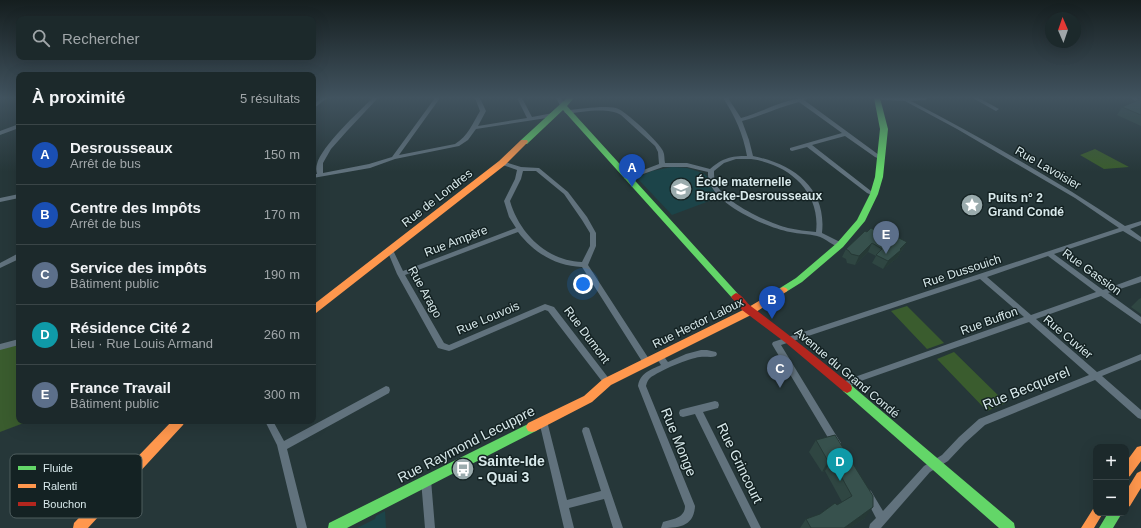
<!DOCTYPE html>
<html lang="fr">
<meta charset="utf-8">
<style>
:root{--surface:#1c292b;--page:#293537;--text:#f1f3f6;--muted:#a0a6a9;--line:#3a4547;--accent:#d6ab8b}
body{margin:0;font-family:Helvetica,sans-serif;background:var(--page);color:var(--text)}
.controls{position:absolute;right:12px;bottom:12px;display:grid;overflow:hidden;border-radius:8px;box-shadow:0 4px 16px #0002}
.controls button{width:36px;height:36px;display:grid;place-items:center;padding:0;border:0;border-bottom:1px solid var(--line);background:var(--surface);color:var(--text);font:20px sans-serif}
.compass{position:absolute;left:1045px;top:12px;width:36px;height:36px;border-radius:50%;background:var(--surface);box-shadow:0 4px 16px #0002;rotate:358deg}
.you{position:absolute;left:583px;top:284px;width:14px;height:14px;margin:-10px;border:3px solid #fff;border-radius:50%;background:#1a73e8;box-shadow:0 0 0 6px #1a73e833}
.badge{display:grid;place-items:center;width:26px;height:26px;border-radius:50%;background:var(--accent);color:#fff;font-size:13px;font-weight:700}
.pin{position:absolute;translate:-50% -33px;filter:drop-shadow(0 1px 2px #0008)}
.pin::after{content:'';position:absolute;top:21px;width:14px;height:12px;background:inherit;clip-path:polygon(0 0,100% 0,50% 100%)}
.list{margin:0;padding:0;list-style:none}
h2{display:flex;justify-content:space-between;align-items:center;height:52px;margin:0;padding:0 16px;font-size:17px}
h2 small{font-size:13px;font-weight:400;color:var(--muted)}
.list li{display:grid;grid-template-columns:26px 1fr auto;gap:12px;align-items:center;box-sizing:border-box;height:60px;padding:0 16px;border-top:1px solid var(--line)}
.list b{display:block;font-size:15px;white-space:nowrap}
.list p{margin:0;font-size:13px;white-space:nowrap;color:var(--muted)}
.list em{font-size:13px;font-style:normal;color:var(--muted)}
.icon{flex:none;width:22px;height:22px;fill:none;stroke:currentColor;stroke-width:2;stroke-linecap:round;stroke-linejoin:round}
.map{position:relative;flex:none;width:1141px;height:528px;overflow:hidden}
.search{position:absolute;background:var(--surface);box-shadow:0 4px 16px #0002;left:16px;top:16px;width:300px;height:44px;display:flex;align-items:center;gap:10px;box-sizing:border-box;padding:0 14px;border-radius:8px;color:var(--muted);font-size:15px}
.panel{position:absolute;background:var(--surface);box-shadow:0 4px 16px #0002;left:16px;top:72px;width:300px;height:352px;border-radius:8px}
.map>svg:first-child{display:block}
</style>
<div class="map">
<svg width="1141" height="528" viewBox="0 0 1141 528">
<rect width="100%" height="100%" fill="#263739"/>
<path fill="#1c4449" d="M672 167 687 168 703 173 708 177 711 187 720 197 672 215 637 178 652 171Z
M385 511 386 528H357L375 519 376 516Z"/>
<path fill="#3a5c2e" d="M1095 149 1129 167 1104 169 1080 155Z
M907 306 944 343 927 349 891 311Z
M19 344V421H29L0 432V348Z
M954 352 1006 403 987 411 937 359Z"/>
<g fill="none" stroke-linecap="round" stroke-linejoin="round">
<path fill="#61727d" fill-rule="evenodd" d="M321 98H327L313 109V105Z
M373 98H378L347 131 331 149 323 163V173L369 164 392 157 435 98H440L399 155 455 144C468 136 473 123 480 111L475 98H480L486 111 478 126 527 118 517 98H522L532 117 553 113 556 115 553 117 476 129 468 140 459 146 395 159 370 168 313 178V174H317C316 170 316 167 317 164 321 147 359 111 373 98Z
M556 98H561L566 106 565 107H561Z
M723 98H728L741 118C764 112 784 98 808 98L804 100 879 155 885 158 882 160 875 157 845 136 812 145 871 191 877 194 876 195 874 196 867 193 807 147 792 151 790 150V148L842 133 799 102C779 107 761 116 742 121L749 140 753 156C793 164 827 188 822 233L842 243 843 245 842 247C834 248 826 238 817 236 809 234 799 234 790 232 766 227 717 206 709 181 708 179 708 175 708 172L687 167H663L629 179H625L624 178 625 177 659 164 658 152 655 146 621 115C607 107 583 112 567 114L564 112 567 110C582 109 602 105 616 108 625 110 660 143 663 151 665 155 664 159 665 163H687L710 169C723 158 730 156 747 156 743 134 735 116 723 98ZM736 159C741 159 746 159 751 159 789 164 821 192 816 232 807 231 797 230 788 228 769 223 721 202 715 181 714 178 714 174 714 171L724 163Z
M880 98H927L925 100 911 101C984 139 1056 180 1125 226L1141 221V225L1130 229 1141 237V242L1123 231 1054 254 1103 290 1141 276V282L1108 293 1141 317V324L1101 296 1036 319 1097 372 1141 354V360L1102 376 1141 410V419L1138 418 1095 380 985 425 965 443 948 461 930 472 881 528H869L870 524 876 518 865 497 863 494 865 491 868 489 871 491 883 511 924 466 942 455 959 437 979 419 1089 375 1029 322 855 383C851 386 846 390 841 388L840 386 841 384 849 379 1024 317 980 279 781 345 839 440 841 443 839 446 836 447 833 446 773 346 772 344 773 342 1119 228 1075 198 957 129 905 101 882 100ZM1048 256 1096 292 1031 315 987 277Z
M973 98H979L999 109 996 111 994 110Z
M1130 98H1137L1141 100V104Z
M19 124V128L0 135V131Z
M502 161 521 167 539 168 568 192 587 217 596 233V246L588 265 649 359 650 361 649 363 646 364 643 363 582 267C556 266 534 253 518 232L405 275 444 343 449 345 545 304 554 307 610 380 611 382 610 384 607 385 604 384 548 311 545 310 452 350 449 351 438 348 397 274 387 250 388 248H392L403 271 516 228 509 217 504 201 515 179 517 170 500 164V162ZM523 171H536L564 194 582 220 590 233V246L582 262C547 261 519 233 510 201L521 179Z
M19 194V198L0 202V198Z
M17 254H19V259L0 268V263Z
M19 339V345L0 350V344Z
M701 350H707L716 352 717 354 716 356C711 358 706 356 700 357 689 358 659 371 650 378 648 380 647 382 646 386L695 506C694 527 678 528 661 528L663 522C673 519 685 518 685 506L638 386C640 373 650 370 661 365L655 356 656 354C662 352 664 357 668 362L686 354Z
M386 386 389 387 390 390 389 393 287 449 307 528H297L277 445 265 421H273L284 441Z
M715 401 718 402 719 405 718 408 703 412 761 528H751L695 414 683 417 680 416 679 413 680 410 683 409Z
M543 417 546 418 547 421 567 500 601 491 582 431 583 428 586 427 589 428 623 528H613L604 499 569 508 574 528H564L539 421 540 418Z
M426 476 429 477 431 480 435 528H425L421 480 423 477Z"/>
<path fill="#63d668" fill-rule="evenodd" d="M567 98H574L567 106 739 295 741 297 739 299H733L563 110 527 144H521V140Z
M874 98H880L888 129 883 177 878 194 865 221 843 247 802 282 786 292H780L778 290 780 288 796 278 837 243 857 220 870 194 875 177 880 129Z
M847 383 851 385 871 402 1014 523 1015 528H999L843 391 842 388 843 385Z
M532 422 536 423 538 427 536 431 347 528H328L329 523Z
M1108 513H1122L1113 528H1099Z"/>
<path fill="#ff974d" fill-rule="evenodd" d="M521 140H527L528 142 505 165 316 313 313 314V305L499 161Z
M783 287 786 288 788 290 786 292 753 314 611 385 592 402 536 431 532 432 528 431 526 427 528 423 584 396 603 379 747 308Z
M172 421H185L183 425 88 528H73L74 523Z
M1141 446V461L1130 476 1126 478V462L1137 447Z
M1141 471V488L1130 506 1126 508V491L1137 473Z
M1096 507V513H1103L1094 528H1081L1093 509Z"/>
<path fill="#b3261e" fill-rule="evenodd" d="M736 293C743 295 746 303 752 307 786 332 818 358 851 385L852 388 851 391 847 393 843 391 786 343 742 310 731 297 733 295Z"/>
</g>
<path fill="#2f4642" d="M1141 101V126L1117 115 1122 107Z
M882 234 880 239 888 243 907 242 902 250 900 253 897 258 883 269 872 263 876 256 868 252 855 265 847 263 846 259 842 257 846 249Z
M1141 298V314L1131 307 1139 299Z
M835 435 865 518 850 528H800L806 519 820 514 837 505 842 502 825 471 822 472 809 452 816 440Z"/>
<path fill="#263936" d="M907 242 902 250 900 253 897 258 883 269 888 261Z
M872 243 868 252 855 265 859 256Z
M832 460 825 471 822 472 828 461Z
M873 507 865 518 850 528H844Z"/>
<path fill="#37514d" stroke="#263936" d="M1138 100 1141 101V115L1122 107Z
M871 228 882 234 878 238 888 243 895 236 907 242 900 249 901 250 888 261 876 255 882 249 872 243 859 256 851 254 849 251 846 249 865 231 867 232Z
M835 435 873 496V507L844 528H811L806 519 820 514 835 503 837 505 852 496 832 460 828 461 816 440Z"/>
<linearGradient id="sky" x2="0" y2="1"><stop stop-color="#151e1f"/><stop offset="0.57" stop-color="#41535f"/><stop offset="1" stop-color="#41535f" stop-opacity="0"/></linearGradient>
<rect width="1141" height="172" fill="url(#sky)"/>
<defs>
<g id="school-disc" transform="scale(1.15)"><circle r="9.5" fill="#9aabad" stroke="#142223"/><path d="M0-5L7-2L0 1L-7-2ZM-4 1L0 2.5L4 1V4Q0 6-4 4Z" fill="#fff"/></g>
<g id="sight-disc" transform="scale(1.15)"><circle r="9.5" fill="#9aabad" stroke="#142223"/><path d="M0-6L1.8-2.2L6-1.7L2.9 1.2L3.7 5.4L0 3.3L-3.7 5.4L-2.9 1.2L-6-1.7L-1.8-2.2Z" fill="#fff"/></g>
<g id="bus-disc" transform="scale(1.15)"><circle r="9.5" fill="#9aabad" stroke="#142223"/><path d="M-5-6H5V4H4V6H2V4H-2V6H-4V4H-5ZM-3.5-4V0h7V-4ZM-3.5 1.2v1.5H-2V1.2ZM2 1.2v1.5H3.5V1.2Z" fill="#fff"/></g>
</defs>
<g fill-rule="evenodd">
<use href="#school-disc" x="681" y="189"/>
<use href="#sight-disc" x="972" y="205"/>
<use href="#bus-disc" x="463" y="469"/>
</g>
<g text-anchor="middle" stroke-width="3" stroke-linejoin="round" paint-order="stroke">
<g font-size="12" fill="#d8e9eb" stroke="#142223">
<text transform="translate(1048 168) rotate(30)" y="4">Rue Lavoisier</text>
<text transform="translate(437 198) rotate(-38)" y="4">Rue de Londres</text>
<text transform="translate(456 241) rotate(-21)" y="4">Rue Ampère</text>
<text transform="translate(962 271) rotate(-18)" y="4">Rue Dussouich</text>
<text transform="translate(1092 272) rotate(36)" y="4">Rue Gassion</text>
<text transform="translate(425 292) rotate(61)" y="4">Rue Arago</text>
<text transform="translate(488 318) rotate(-23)" y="4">Rue Louvois</text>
<text transform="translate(989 321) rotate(-20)" y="4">Rue Buffon</text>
<text transform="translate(698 323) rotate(-26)" y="4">Rue Hector Laloux</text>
<text transform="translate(587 335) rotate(53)" y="4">Rue Dumont</text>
<text transform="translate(1068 337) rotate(40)" y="4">Rue Cuvier</text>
<text transform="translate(847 373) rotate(40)" y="4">Avenue du Grand Condé</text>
</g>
<g font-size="12" font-weight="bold" fill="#d8e9eb" stroke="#142223" text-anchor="start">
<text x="696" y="186">École maternelle<tspan x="696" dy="14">Bracke-Desrousseaux</tspan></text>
<text x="988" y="202">Puits n° 2<tspan x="988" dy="14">Grand Condé</tspan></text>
</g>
<g font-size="14" fill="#d8e9eb" stroke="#142223">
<text transform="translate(1026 388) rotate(-22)" y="5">Rue Becquerel</text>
<text transform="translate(679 442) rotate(68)" y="5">Rue Monge</text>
<text transform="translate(466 444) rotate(-27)" y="5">Rue Raymond Lecuppre</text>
<text transform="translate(740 463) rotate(64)" y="5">Rue Grincourt</text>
</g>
<g font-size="14" font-weight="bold" fill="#d8e9eb" stroke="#142223" text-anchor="start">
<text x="478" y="466">Sainte-Ide<tspan x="478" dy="16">- Quai 3</tspan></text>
</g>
</g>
<rect x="10" y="454" width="132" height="64" rx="6" fill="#142223" stroke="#4f5e5f" stroke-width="1"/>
<rect x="18" y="466" width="18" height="4" fill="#63d668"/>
<rect x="18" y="484" width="18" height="4" fill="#ff974d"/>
<rect x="18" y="502" width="18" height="4" fill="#b3261e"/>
<g font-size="11" fill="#d8e9eb">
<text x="43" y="472">Fluide</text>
<text x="43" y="490">Ralenti</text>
<text x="43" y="508">Bouchon</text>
</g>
</svg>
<div class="controls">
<button>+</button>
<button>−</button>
</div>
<svg class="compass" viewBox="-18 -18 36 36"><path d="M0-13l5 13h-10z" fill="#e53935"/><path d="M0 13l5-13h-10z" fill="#a0a6a9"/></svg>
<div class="you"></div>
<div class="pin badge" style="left:632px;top:187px;background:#1a4fb4">A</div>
<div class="pin badge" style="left:772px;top:319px;background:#1a4fb4">B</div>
<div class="pin badge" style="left:780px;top:388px;background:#5c6f8a">C</div>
<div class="pin badge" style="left:840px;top:481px;background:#0f9aa8">D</div>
<div class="pin badge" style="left:886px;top:254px;background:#5c6f8a">E</div>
<div class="search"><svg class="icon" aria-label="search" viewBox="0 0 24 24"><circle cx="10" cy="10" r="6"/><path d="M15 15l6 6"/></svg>Rechercher</div>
<section class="panel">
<h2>À proximité<small>5 résultats</small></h2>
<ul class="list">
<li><span class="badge" style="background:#1a4fb4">A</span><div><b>Desrousseaux</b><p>Arrêt de bus</p></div><em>150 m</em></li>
<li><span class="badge" style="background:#1a4fb4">B</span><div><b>Centre des Impôts</b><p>Arrêt de bus</p></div><em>170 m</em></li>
<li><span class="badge" style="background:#5c6f8a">C</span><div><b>Service des impôts</b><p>Bâtiment public</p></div><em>190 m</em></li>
<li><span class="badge" style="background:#0f9aa8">D</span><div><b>Résidence Cité 2</b><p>Lieu · Rue Louis Armand</p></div><em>260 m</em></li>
<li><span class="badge" style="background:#5c6f8a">E</span><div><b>France Travail</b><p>Bâtiment public</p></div><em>300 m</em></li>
</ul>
</section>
</div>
